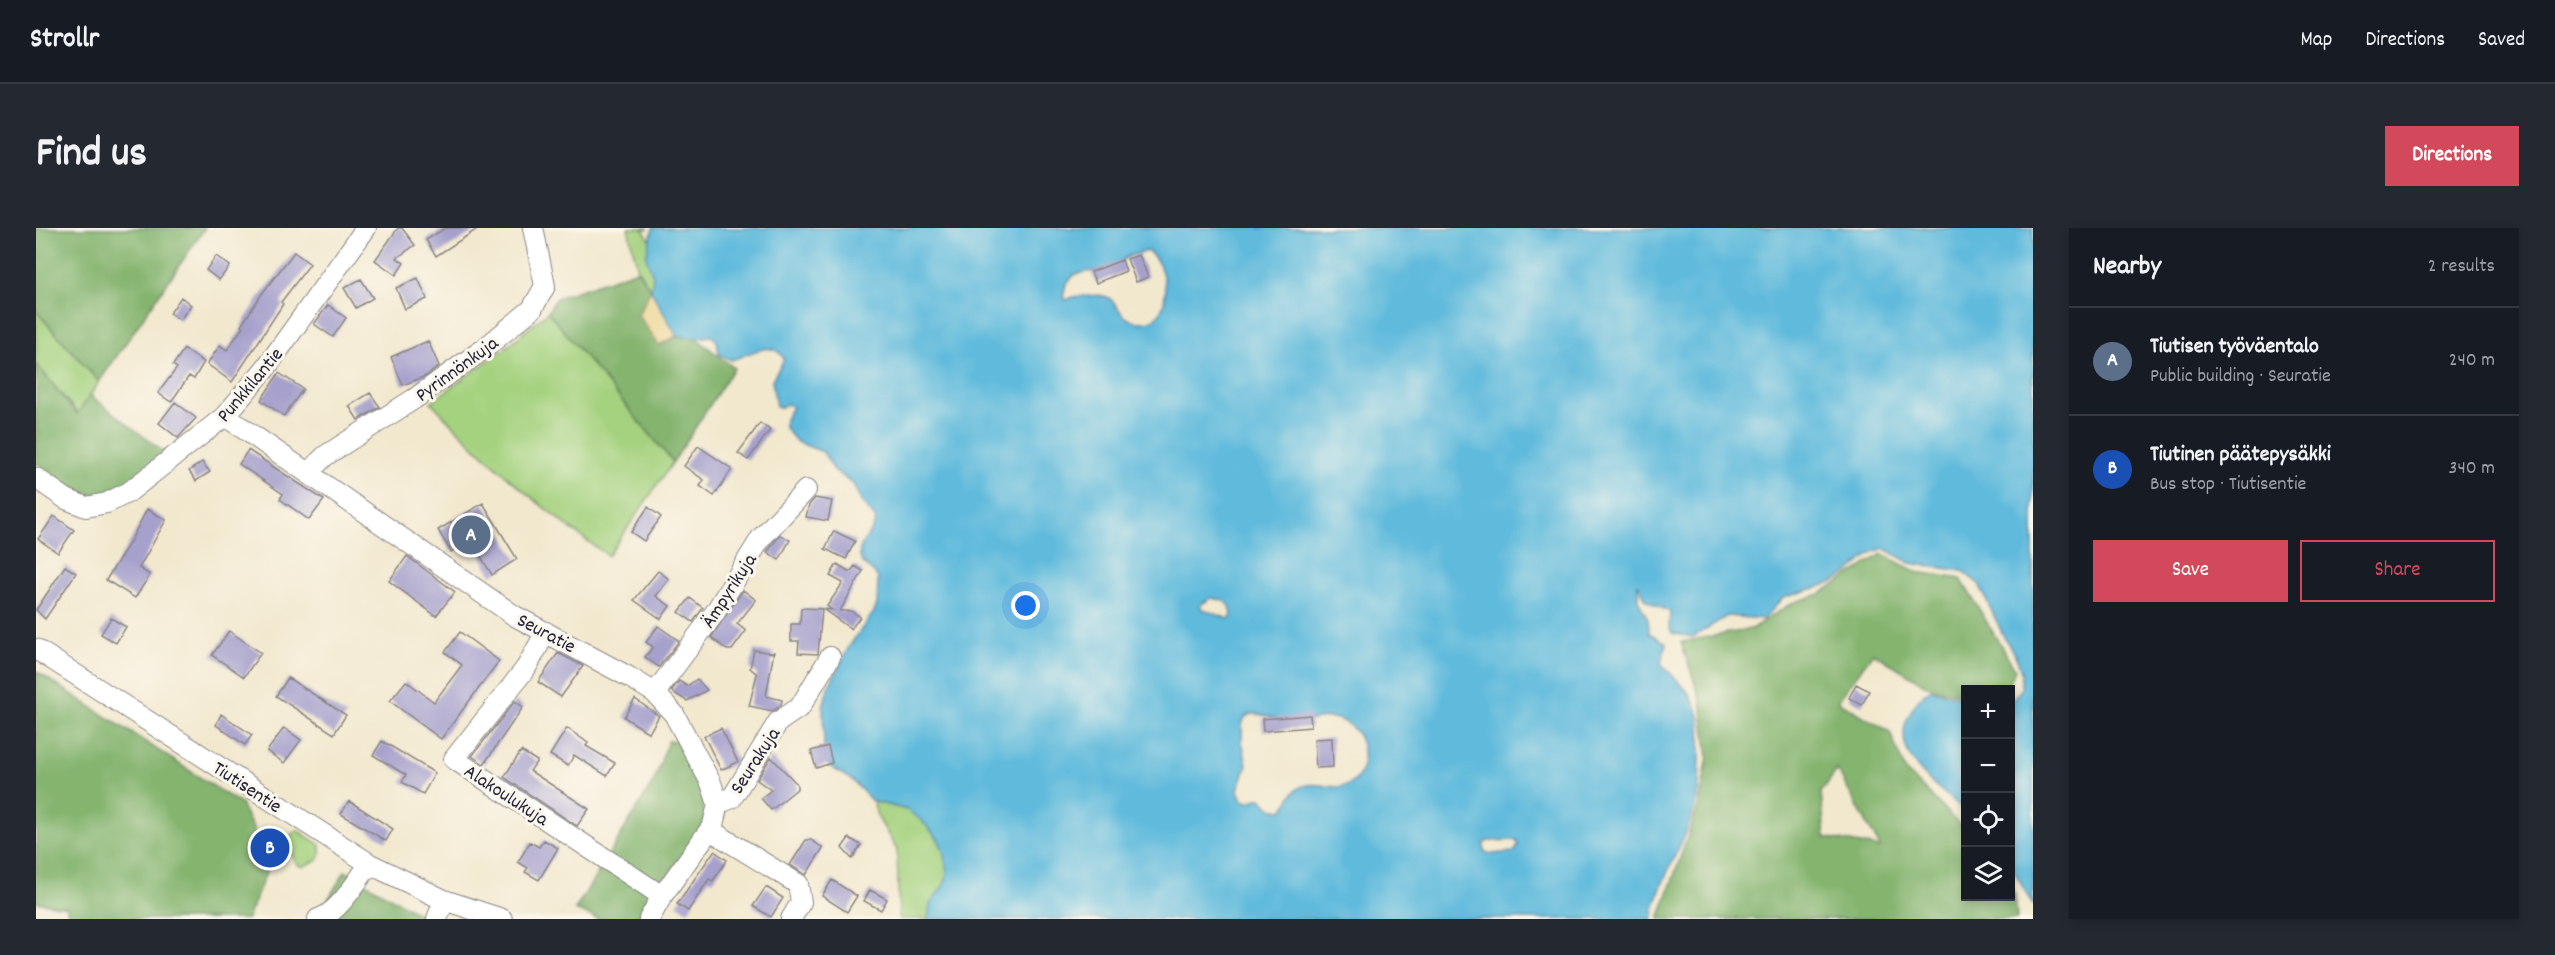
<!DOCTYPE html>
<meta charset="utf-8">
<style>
:root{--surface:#171b24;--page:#242831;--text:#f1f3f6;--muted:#9ea1a6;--line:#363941;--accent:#d1495b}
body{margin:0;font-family:Dekko,sans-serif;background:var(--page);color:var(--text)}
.controls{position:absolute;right:18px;bottom:18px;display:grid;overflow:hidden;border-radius:0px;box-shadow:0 3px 9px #0003}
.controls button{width:54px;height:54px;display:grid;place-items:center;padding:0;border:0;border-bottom:2px solid var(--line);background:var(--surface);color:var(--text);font:30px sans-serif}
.you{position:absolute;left:990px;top:378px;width:21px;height:21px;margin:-15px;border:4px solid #fff;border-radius:50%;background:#1a73e8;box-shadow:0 0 0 9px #1a73e833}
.badge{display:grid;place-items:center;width:39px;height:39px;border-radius:50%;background:var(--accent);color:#fff;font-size:20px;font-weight:700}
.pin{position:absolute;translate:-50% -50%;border:3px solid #fff;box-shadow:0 2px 6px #0006}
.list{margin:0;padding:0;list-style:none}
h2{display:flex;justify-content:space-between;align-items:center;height:78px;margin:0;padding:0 24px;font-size:26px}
h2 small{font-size:20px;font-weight:400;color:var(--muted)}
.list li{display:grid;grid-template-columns:39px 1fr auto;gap:18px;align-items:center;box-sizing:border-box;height:108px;padding:0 24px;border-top:2px solid var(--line)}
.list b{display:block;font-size:22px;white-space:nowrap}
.list p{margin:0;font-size:20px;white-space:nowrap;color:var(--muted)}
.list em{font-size:20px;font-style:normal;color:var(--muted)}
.actions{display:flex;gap:12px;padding:18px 24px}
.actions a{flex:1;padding:14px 0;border:2px solid var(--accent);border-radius:0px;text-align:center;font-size:21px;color:var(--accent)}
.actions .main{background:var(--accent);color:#fff}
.icon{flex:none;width:33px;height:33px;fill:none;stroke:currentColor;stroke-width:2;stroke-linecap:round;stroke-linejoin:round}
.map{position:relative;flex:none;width:1997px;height:691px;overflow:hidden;border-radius:0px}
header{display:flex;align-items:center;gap:36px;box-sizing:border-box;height:84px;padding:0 30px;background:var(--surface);border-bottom:2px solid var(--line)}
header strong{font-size:28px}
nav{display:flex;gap:33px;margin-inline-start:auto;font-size:21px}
.intro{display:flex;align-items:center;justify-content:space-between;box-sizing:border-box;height:144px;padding:0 36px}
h1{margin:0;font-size:42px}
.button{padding:15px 27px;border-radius:0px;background:var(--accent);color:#fff;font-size:21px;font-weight:700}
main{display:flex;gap:36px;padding:0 36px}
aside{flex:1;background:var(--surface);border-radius:0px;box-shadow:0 3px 9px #0003}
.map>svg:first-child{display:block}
</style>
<header>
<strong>Strollr</strong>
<nav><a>Map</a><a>Directions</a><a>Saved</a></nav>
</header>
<div class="intro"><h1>Find us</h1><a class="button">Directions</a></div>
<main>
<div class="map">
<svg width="1997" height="691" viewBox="0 0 1997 691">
<rect width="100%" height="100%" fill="#fbf7ec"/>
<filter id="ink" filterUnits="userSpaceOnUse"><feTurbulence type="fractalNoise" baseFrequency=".0167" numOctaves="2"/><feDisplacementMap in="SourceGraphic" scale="12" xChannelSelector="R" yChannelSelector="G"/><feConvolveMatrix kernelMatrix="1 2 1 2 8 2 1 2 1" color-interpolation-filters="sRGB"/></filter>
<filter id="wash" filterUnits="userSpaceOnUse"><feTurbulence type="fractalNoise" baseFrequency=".008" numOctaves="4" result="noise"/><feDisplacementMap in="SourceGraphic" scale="24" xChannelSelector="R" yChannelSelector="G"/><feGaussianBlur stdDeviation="1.35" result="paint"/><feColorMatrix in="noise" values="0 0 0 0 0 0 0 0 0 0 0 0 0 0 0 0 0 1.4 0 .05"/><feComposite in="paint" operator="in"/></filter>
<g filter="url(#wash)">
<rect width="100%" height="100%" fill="#f2e8ce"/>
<path fill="#a5d27f" stroke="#647a5d" stroke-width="1.5" d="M592 0H613L607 2 642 49 615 62 602 42Z
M0 83 63 154 42 186 0 136Z
M512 84 637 234 572 328C509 283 447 231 395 174L468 121Z
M835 564 893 577 930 653 920 691H863L861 622 841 588Z
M261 602 284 617 285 624 282 632 266 639 261 636 248 613Z"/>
<path fill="#84b46e" stroke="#536b54" stroke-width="1.5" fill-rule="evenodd" d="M0 0H169L63 154 0 83Z
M602 42 615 62 602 87 624 117 641 108 660 110 698 140 637 234 512 84 520 70Z
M0 136 41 186 54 167 129 225C106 245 77 277 43 264 28 258 13 244 0 235Z
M1846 326 1881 344 1925 351 1979 441 1972 461H1930L1929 467 1895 460 1837 425 1802 473 1854 504 1869 542 1929 602 1930 668H1974L1975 660 1979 667 1981 691H1623L1664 573 1672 529 1665 473 1645 414 1715 401 1756 375 1784 366ZM1801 542 1844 619V620L1789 609 1785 564Z
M0 443 205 576 234 635 211 691H32L31 679 0 674Z
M641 512 667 565 668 597 600 691H562L539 682 619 551 632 513Z
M309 643 392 691H277L284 685Z"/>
<path fill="#eeda9e" stroke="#887e6c" stroke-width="1.5" d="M615 62 641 108 623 117 602 87Z"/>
<path fill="#5ebadc" stroke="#406e8c" stroke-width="1.5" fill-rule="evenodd" d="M617 0H1997V678L1975 637 1974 477 1985 461V444L1981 431 1968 409 1943 356 1926 343 1874 335 1848 320 1835 325 1812 345 1795 355 1747 370 1727 391 1691 388 1657 409 1636 405 1633 397 1634 384 1610 372 1602 355V372L1612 391 1613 405 1631 415 1625 435C1635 448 1646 454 1656 470 1665 485 1665 502 1664 519 1664 542 1664 566 1656 588 1644 624 1623 652 1616 691H892L894 676 908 657 911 648 909 627 902 611 886 593 871 582 836 573 816 552 796 540 792 536 788 518 787 479 792 460 814 417 838 384 841 376 842 350C838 342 828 339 825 332 818 317 839 304 840 291L825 273 817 256 798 242 787 224 761 214 749 200V191L756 179 752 176 743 180 740 178 736 152 748 132C738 108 712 128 695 132L683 126 681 113 676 108 660 110 641 108 615 63 617 48 610 29ZM1111 23C1132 33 1139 94 1107 94 1082 94 1085 76 1071 69 1065 66 1058 67 1052 68 1043 68 1038 68 1030 72L1027 69 1030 56 1039 46 1074 40 1093 28ZM1175 370 1187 372 1194 378 1196 387 1193 391 1166 381 1164 377ZM1215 486C1231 486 1245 493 1260 494 1270 494 1279 491 1288 490 1310 488 1326 504 1327 525 1328 536 1327 547 1317 554 1300 567 1276 548 1260 562 1254 567 1252 575 1248 581 1236 585 1233 576 1225 570L1212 574 1206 572 1202 562 1211 537 1206 513V497L1209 489ZM1481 612 1482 618 1478 624 1454 626 1448 623V615L1452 613Z
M1896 462 1929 470V583C1902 558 1850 527 1874 485 1879 475 1885 465 1896 462Z"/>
<g id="blocks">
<path fill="#a6a0cc" d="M362 0H366L379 17 361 30 368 35 360 47 339 32Z
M409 0H443L400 28 390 12Z
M258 24 274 36 245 74 247 76 196 154 171 136 184 117 191 122 207 99 205 98 225 67Z
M1103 27 1112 49 1100 54 1091 31Z
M180 28 194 38 183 52 170 42Z
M1086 32 1090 43 1060 55 1055 44Z
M382 50 391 71 369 81 360 60Z
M325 51 337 70 320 80 308 60Z
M145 69 155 77 144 92 134 85Z
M292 77 310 90 297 109 278 96Z
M392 113 403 138 390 148 367 157 355 129Z
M148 121 168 134 158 151 153 148 135 174 122 165 141 140 137 137Z
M243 145 267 161 248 188 225 172Z
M334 165 344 179 322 192 313 178Z
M139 174 160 190 142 210 123 195Z
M724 195 734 202 712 232 702 225Z
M662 218 696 241 678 268 664 258 668 252 648 238Z
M212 222 288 272 273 292 244 271 247 266 203 236Z
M166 234 174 244 160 253 153 243Z
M779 270 796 273 792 293 770 289 773 277Z
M447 275 481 331 456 347 435 312 415 324 402 302Z
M612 279 625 289 608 313 595 304Z
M111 281 130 292 103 340 114 347 99 370 70 352 94 314Z
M18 288 38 302 22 325 2 311Z
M798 303 819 313 810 331 789 321Z
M744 307 754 312 743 332 731 324Z
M371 328 419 364 400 388 353 353Z
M801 336 814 344 819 338 827 343 804 383H815L824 389 815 401 787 381 796 382 791 378 807 355 794 348Z
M29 338 40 345 9 391 0 382Z
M622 343 633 351 620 368 634 378 625 391 598 372Z
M707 362 720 372 701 396 710 403 696 422H691L675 409Z
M654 370 667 380 657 394 643 384Z
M765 380 786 381 782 426 762 425 763 413H755V396H764Z
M75 390 90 399 80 415 65 406Z
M622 398 643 413 623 439 609 429 617 419 610 414Z
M193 403 225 425 208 449 176 427Z
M424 404 463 433 405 511 354 473 370 453 398 474 426 437 409 424Z
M718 422 737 425 738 423 730 468 746 472 745 477 737 483 713 478 721 446 714 440Z
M522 425 547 438 525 469 502 454Z
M252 450 310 487 298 506 240 468Z
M661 451 671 462 651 473 635 463 643 453 651 458Z
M1820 456 1833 463 1826 477 1813 470Z
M599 471 623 488 613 505 588 489Z
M479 473 487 479 448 536 436 528Z
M185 486 216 507 209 517 180 497Z
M1274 487 1275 499 1227 503 1226 491Z
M248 500 265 512 248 535 231 523Z
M531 500 552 515 550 518 579 535 571 548 538 527 532 538 514 527Z
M685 500 702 534 685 542 668 508Z
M1296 510 1297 539 1280 540 1278 511Z
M346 513 399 545 387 566 366 554 370 547 337 527Z
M792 518 796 535 780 540 775 523Z
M485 523 501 533 494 543 553 581 541 598 468 549Z
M735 529 761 556V561L735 582 725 570 735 562 721 552Z
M313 573 357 601 350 613 305 586Z
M813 610 825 617 816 631 806 620Z
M508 612 522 620 503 652 489 644 492 640 482 634 494 614 503 619Z
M770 612H775L787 620 770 647 754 637Z
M678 623 691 632 677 653 673 651 652 683 641 676Z
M796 652 821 668 811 684 786 668Z
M730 659 747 670 735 689 717 678Z
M834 662 851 671 845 682 828 673Z"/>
</g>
</g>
<g filter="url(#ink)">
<use href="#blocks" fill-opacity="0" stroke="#8a8584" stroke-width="1.5"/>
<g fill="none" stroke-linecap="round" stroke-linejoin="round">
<g stroke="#8a8584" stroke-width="22">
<path id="minor" d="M189 188 479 388 593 449 619 465 638 486 675 555 682 576 677 597 626 668 613 691
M272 245 289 228 378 171 449 120 496 81 509 58 497 0
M0 250 30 271 50 279 71 275 93 264 189 188 229 141 330 0
M510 404 490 440 418 531 626 668
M0 421 334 636 408 672 466 691
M619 465 678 386 725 310 770 262
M682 576 696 570 742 494 764 479 794 429
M674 602 762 656 765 674 755 691
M282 691C304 684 320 653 334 636
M401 691 408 672"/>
</g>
<use href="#minor" stroke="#fff" stroke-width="20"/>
</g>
</g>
<g text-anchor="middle" stroke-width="6" stroke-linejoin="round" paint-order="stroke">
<g font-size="20" fill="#22223b" stroke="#fbf7ec">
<text transform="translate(420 140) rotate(-36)" y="7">Pyrinnönkuja</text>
<text transform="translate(213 156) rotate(-50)" y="7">Punkkilantie</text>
<text transform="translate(692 362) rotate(-57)" y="7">Ämpyrikuja</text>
<text transform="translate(511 404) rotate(28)" y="7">Seuratie</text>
<text transform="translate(718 532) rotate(-57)" y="7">Seurakuja</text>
<text transform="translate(212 558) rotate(33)" y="7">Tiutisentie</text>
<text transform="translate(471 566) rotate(33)" y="7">Alakoulukuja</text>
</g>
</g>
</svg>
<div class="controls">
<button>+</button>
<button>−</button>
<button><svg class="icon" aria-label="locate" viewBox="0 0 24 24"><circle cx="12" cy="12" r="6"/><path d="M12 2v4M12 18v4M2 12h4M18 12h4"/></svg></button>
<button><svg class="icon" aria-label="layers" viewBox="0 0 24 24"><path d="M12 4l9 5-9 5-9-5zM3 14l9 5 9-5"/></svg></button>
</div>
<div class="you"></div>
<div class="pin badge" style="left:435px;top:307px;background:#5c6f8a">A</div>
<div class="pin badge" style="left:234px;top:620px;background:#1a4fb4">B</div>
</div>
<aside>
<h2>Nearby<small>2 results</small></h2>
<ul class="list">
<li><span class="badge" style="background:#5c6f8a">A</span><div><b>Tiutisen työväentalo</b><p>Public building · Seuratie</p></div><em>240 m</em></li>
<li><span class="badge" style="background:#1a4fb4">B</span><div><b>Tiutinen päätepysäkki</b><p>Bus stop · Tiutisentie</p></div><em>340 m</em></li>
</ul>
<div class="actions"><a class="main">Save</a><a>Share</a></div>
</aside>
</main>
